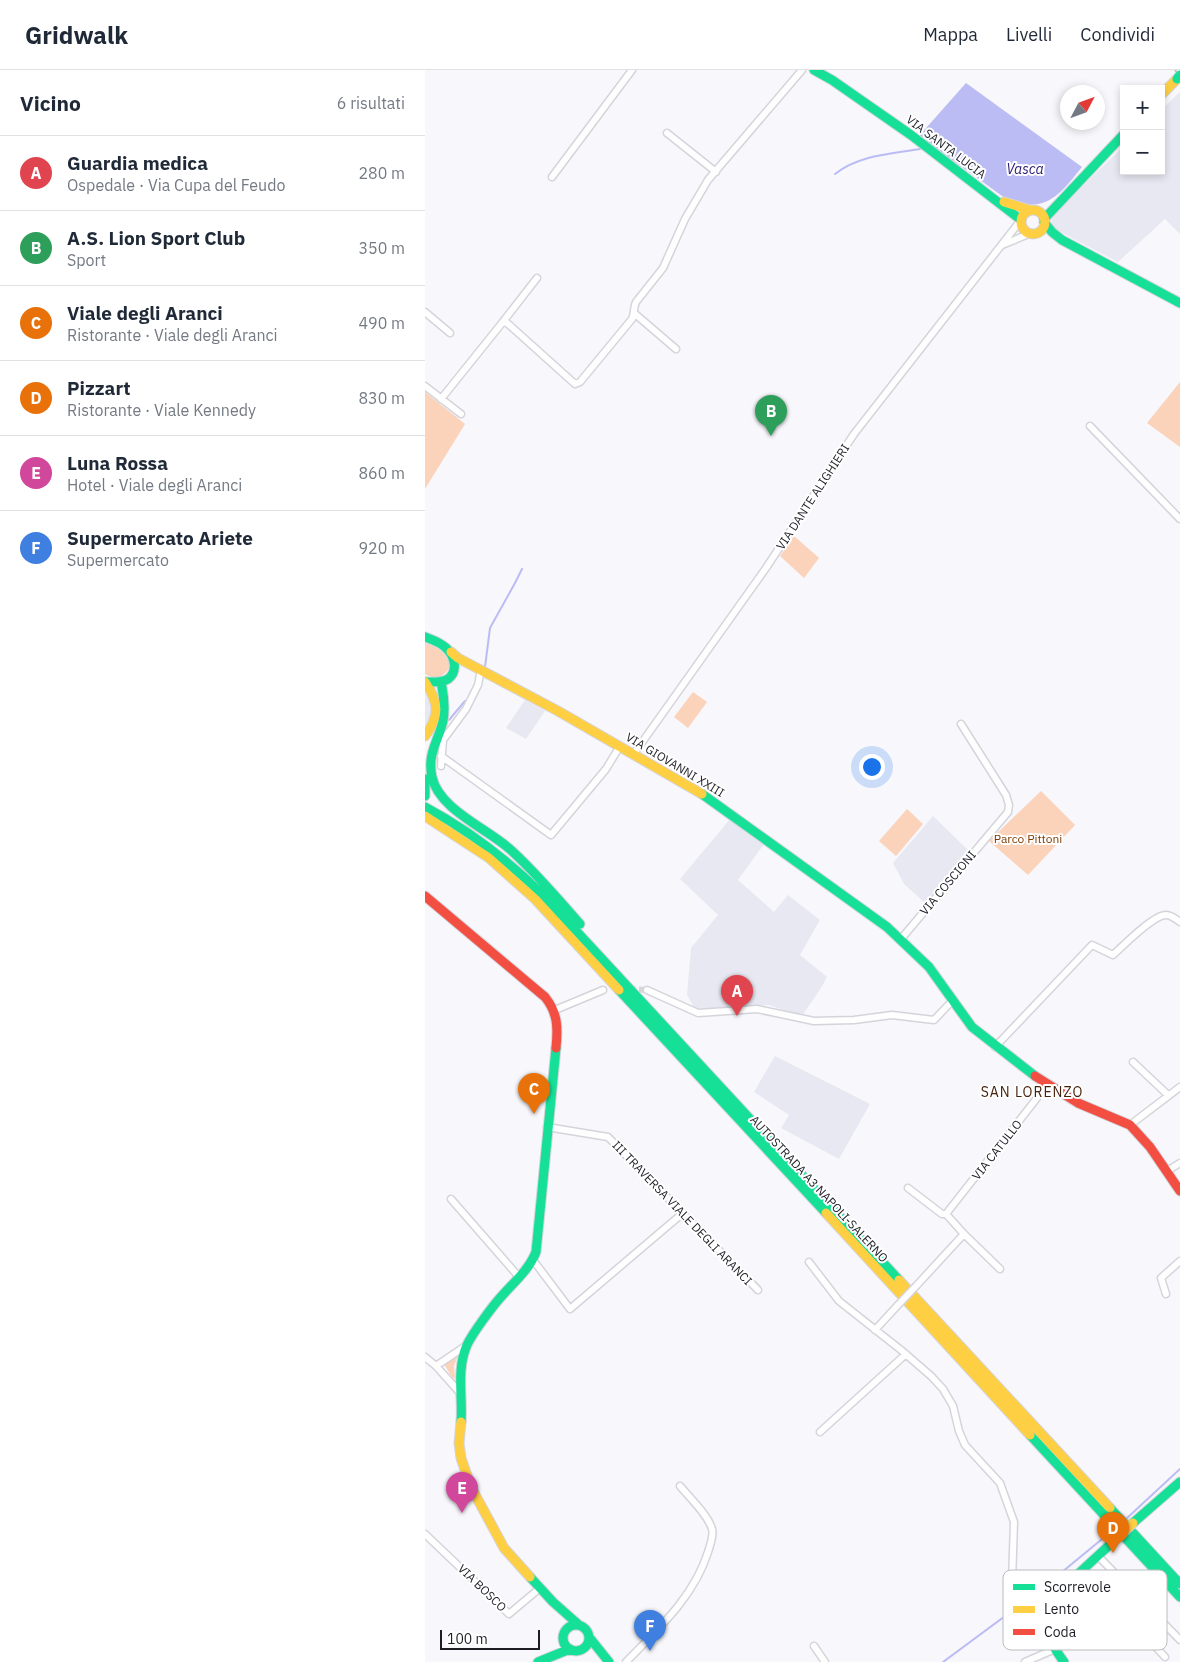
<!DOCTYPE html>
<html lang="it">
<meta charset="utf-8">
<style>
:root{--surface:#fff;--page:#f2f2f3;--text:#1f2937;--muted:#747a83;--line:#e0e1e3;--accent:#696a70}
body{margin:0;font-family:"IBM Plex Sans",sans-serif;background:var(--page);color:var(--text)}
.controls{position:absolute;right:15px;top:15px;display:grid;overflow:hidden;border-radius:0px;box-shadow:0 2px 8px #0003}
.controls button{width:45px;height:45px;display:grid;place-items:center;padding:0;border:0;border-bottom:1px solid var(--line);background:var(--surface);color:var(--text);font:25px sans-serif}
.compass{position:absolute;left:635px;top:15px;width:45px;height:45px;border-radius:50%;background:var(--surface);box-shadow:0 2px 8px #0003;rotate:49deg}
.scale{position:absolute;left:15px;bottom:12px;width:100px;box-sizing:border-box;padding-left:5px;border:2px solid #1d1e25;border-top:0;font-size:14px;line-height:18px;white-space:nowrap;color:#1d1e25;-webkit-text-stroke:4px #fff;paint-order:stroke}
.you{position:absolute;left:446px;top:696px;width:18px;height:18px;margin:-12px;border:4px solid #fff;border-radius:50%;background:#1a73e8;box-shadow:0 0 0 8px #1a73e833}
.badge{display:grid;place-items:center;width:32px;height:32px;border-radius:50%;background:var(--accent);color:#fff;font-size:16px;font-weight:700}
.pin{position:absolute;translate:-50% -41px;filter:drop-shadow(0 1px 2px #0008)}
.pin::after{content:'';position:absolute;top:26px;width:18px;height:15px;background:inherit;clip-path:polygon(0 0,100% 0,50% 100%)}
.list{margin:0;padding:0;list-style:none}
h2{display:flex;justify-content:space-between;align-items:center;height:65px;margin:0;padding:0 20px;font-size:21px}
h2 small{font-size:16px;font-weight:400;color:var(--muted)}
.list li{display:grid;grid-template-columns:32px 1fr auto;gap:15px;align-items:center;box-sizing:border-box;height:75px;padding:0 20px;border-top:1px solid var(--line)}
.list b{display:block;font-size:19px;white-space:nowrap}
.list p{margin:0;font-size:16px;white-space:nowrap;color:var(--muted)}
.list em{font-size:16px;font-style:normal;color:var(--muted)}
.map{position:relative;flex:none;width:755px;height:1592px;overflow:hidden}
header{display:flex;align-items:center;gap:30px;box-sizing:border-box;height:70px;padding:0 25px;background:var(--surface);border-bottom:1px solid var(--line)}
header strong{font-size:24px}
nav{display:flex;gap:28px;margin-inline-start:auto;font-size:18px}
main{display:flex}
aside{flex:1;background:var(--surface)}
.map>svg:first-child{display:block}
</style>
<header>
<strong>Gridwalk</strong>
<nav><a>Mappa</a><a>Livelli</a><a>Condividi</a></nav>
</header>
<main>
<aside>
<h2>Vicino<small>6 risultati</small></h2>
<ul class="list">
<li><span class="badge" style="background:#e0444e">A</span><div><b>Guardia medica</b><p>Ospedale · Via Cupa del Feudo</p></div><em>280 m</em></li>
<li><span class="badge" style="background:#2e9e5b">B</span><div><b>A.S. Lion Sport Club</b><p>Sport</p></div><em>350 m</em></li>
<li><span class="badge" style="background:#e8710a">C</span><div><b>Viale degli Aranci</b><p>Ristorante · Viale degli Aranci</p></div><em>490 m</em></li>
<li><span class="badge" style="background:#e8710a">D</span><div><b>Pizzart</b><p>Ristorante · Viale Kennedy</p></div><em>830 m</em></li>
<li><span class="badge" style="background:#d1479c">E</span><div><b>Luna Rossa</b><p>Hotel · Viale degli Aranci</p></div><em>860 m</em></li>
<li><span class="badge" style="background:#3f7fe0">F</span><div><b>Supermercato Ariete</b><p>Supermercato</p></div><em>920 m</em></li>
</ul>
</aside>
<div class="map">
<svg width="755" height="1592" viewBox="0 0 755 1592">
<rect width="100%" height="100%" fill="#f7f7fc"/>
<path fill="#e8e8f2" d="M755 22V164L740 149 693 192 628 158 626 146 699 76V101H736V40Z
M0 623 4 626 6 634 5 647 0 656Z
M100 630 120 641 101 669 81 658Z
M508 746 543 780 500 833 479 814 468 793Z
M305 749 339 774 313 810 349 842 363 825 395 850 375 885 402 907 396 918 377 946 344 935 270 939 262 925 266 878 293 845 255 809Z
M350 986 445 1034 414 1089 356 1058 364 1045 329 1022Z"/>
<path fill="#fbd2ba" d="M755 312V377L722 353Z
M0 322 40 354 0 419Z
M369 466 394 488 379 508 355 486Z
M0 573C11 576 26 585 24 598 18 608 10 610 0 604Z
M268 622 282 632 263 658 249 647Z
M616 721 650 755 603 805 564 771Z
M482 739 498 754 471 786 454 771Z
M34 1283 29 1296 30 1308 28 1309 19 1294Z"/>
<path fill="#bbbcf4" d="M541 13 657 97C635 124 623 143 584 131L494 66Z"/>
<g fill="none" stroke-linecap="round" stroke-linejoin="round">
<path stroke="#bbbcf4" stroke-width="2" d="M410 104C434 85 466 84 495 79
M60 597 65 558 90 513 97 499
M24 650 40 631
M701 1449 755 1399
M518 1592 614 1521 688 1460"/>
<path stroke="#d6d6dc" stroke-width="6" stroke-dasharray="6 3" stroke-linecap="butt" d="M205 919 222 920"/>
<g stroke="#d4d4db" stroke-width="9">
<path id="street" d="M242 63 291 102
M127 107 207 0
M577 175 606 163
M0 242 25 263
M209 243 251 279
M77 253 112 208
M0 316 36 344
M16 329 77 253 81 252 150 314 155 312 207 249C210 243 208 238 211 232L238 198 260 149 283 110 377 0
M665 356 755 449
M208 685 341 498 429 364 596 150
M16 686 126 765 181 699 195 676
M16 696 18 670 41 639 53 615 56 599
M476 869 583 742 584 735 581 725 536 654
M222 920 273 943 332 939 389 951 429 950 467 945 509 950 528 930
M130 940 178 920
M570 977 667 875 688 885C698 876 728 845 741 845 746 845 751 849 755 852
M708 992 743 1025
M705 1055 755 1017
M122 1057 183 1067 333 1220
M742 1101 755 1093
M483 1118 517 1144H521
M26 1129 94 1207
M108 1190 145 1239 258 1143
M384 1192 414 1231 476 1280 506 1306 518 1319 528 1336 534 1361 540 1375 575 1413 589 1452 587 1512C591 1530 603 1543 619 1552
M575 1199 539 1164 521 1144 612 1028 611 1022 618 1013
M492 1215 539 1164
M741 1224 736 1208 755 1191
M450 1260 473 1235
M0 1287 11 1296
M36 1324 11 1296 42 1275
M395 1362 481 1284
M0 1464 84 1544 115 1518
M673 1486 755 1570
M659 1499 740 1587
M389 1576 400 1592
M201 1592C233 1559 269 1527 283 1482 285 1475 289 1466 287 1459 283 1445 265 1428 255 1416
M600 1592 630 1579"/>
</g>
<g stroke="#d4d4db" stroke-width="11">
<path id="fast" d="M389 0 407 10 486 65 596 150
M619 149 699 64
M619 152 627 162 637 170 755 233
M0 567C8 570 15 572 21 578 29 585 34 601 23 609 17 613 7 612 0 612
M17 617C19 628 20 640 18 651 13 672 2 684 7 707 14 740 64 759 87 781 111 803 133 829 155 854
M0 709V726
M277 724 462 857 504 897 547 957 610 1006
M0 737C43 760 81 789 116 823L474 1210
M194 920 401 1143
M36 1352C38 1327 31 1300 42 1275 47 1264 67 1237 75 1228 88 1213 104 1200 111 1182L131 978
M605 1365 755 1527
M685 1438 755 1514
M708 1453 755 1412
M105 1507 128 1532 154 1555
M138 1568a13 13 0 1 1 26 0a13 13 0 1 1-26 0Z
M164 1567 184 1592
M113 1592 145 1579
M639 1592C623 1570 612 1554 627 1528L691 1469"/>
</g>
<g stroke="#d4d4db" stroke-width="11">
<path id="slow" d="M736 25 752 9
M579 132 605 140
M596 152a12 12 0 1 1 24 0a12 12 0 1 1-24 0Z
M26 582 33 588 133 641 277 724
M0 612C14 632 15 646 0 666
M0 746 64 788 110 829 194 920
M401 1143 605 1365
M474 1210 685 1438
M36 1352 34 1373 36 1388 46 1417 79 1478 105 1507"/>
</g>
<g stroke="#d4d4db" stroke-width="11">
<path id="jam" d="M0 826 120 927C133 943 133 958 131 978
M610 1006 653 1033 705 1055 725 1077 755 1121"/>
</g>
<use href="#street" stroke="#fefeff" stroke-width="6"/>
<use href="#fast" stroke="#16e098" stroke-width="9"/>
<use href="#slow" stroke="#ffcf43" stroke-width="9"/>
<use href="#jam" stroke="#f24e42" stroke-width="9"/>
<path stroke="#bdbdbf" stroke-width="2" stroke-dasharray="2.5 5" stroke-linecap="butt" d="M750 0 755 6"/>
<g stroke="#d4d4db" stroke-width="9" stroke-linecap="butt">
<path id="street-bridge" d="M473 1235 492 1215"/>
</g>
<g stroke="#d4d4db" stroke-width="11" stroke-linecap="butt">
<path id="fast-bridge" d="M752 9 755 5"/>
</g>
<g stroke="#d4d4db" stroke-width="11" stroke-linecap="butt">
<path id="slow-bridge" d="M691 1469 708 1453"/>
</g>
<use href="#street-bridge" stroke="#fefeff" stroke-width="6"/>
<use href="#fast-bridge" stroke="#16e098" stroke-width="9"/>
<use href="#slow-bridge" stroke="#ffcf43" stroke-width="9"/>
</g>
<g text-anchor="middle" stroke-width="4" stroke-linejoin="round" paint-order="stroke">
<g font-size="12" fill="#1d1e25" stroke="#fff">
<text transform="translate(521 77) rotate(37)" y="4">VIA SANTA LUCIA</text>
<text transform="translate(388 427) rotate(-57)" y="4">VIA DANTE ALIGHIERI</text>
<text transform="translate(250 695) rotate(31)" y="4">VIA GIOVANNI XXIII</text>
<text transform="translate(523 813) rotate(-50)" y="4">VIA COSCIONI</text>
<text transform="translate(572 1080) rotate(-52)" y="4">VIA CATULLO</text>
<text transform="translate(394 1119) rotate(47)" y="4">AUTOSTRADA A3 NAPOLI-SALERNO</text>
<text transform="translate(257 1143) rotate(46)" y="4">III TRAVERSA VIALE DEGLI ARANCI</text>
<text transform="translate(57 1518) rotate(44)" y="4">VIA BOSCO</text>
</g>
<g font-size="12" fill="#7f3b00" stroke="#fff">
<text x="603" y="773">Parco Pittoni</text>
</g>
<g font-size="14" font-style="italic" fill="#291970" stroke="#fff">
<text x="600" y="104">Vasca</text>
</g>
<g font-size="14" letter-spacing="1" fill="#44230d" stroke="#fff">
<text x="607" y="1027">SAN LORENZO</text>
</g>
</g>
<rect x="578" y="1500" width="164" height="80" rx="8" fill="#fff" stroke="#bbbcbe" stroke-width="1"/>
<rect x="588" y="1514" width="22" height="6" fill="#16e098"/>
<rect x="588" y="1536" width="22" height="7" fill="#ffcf43"/>
<rect x="588" y="1559" width="22" height="6" fill="#f24e42"/>
<g font-size="14" fill="#1d1e25">
<text x="619" y="1522">Scorrevole</text>
<text x="619" y="1544">Lento</text>
<text x="619" y="1567">Coda</text>
</g>
</svg>
<div class="controls">
<button>+</button>
<button>−</button>
</div>
<svg class="compass" viewBox="-18 -18 36 36"><path d="M0-13l5 13h-10z" fill="#e53935"/><path d="M0 13l5-13h-10z" fill="#747a83"/></svg>
<div class="scale">100 m</div>
<div class="you"></div>
<div class="pin badge" style="left:312px;top:946px;background:#e0444e">A</div>
<div class="pin badge" style="left:346px;top:366px;background:#2e9e5b">B</div>
<div class="pin badge" style="left:109px;top:1044px;background:#e8710a">C</div>
<div class="pin badge" style="left:688px;top:1483px;background:#e8710a">D</div>
<div class="pin badge" style="left:37px;top:1443px;background:#d1479c">E</div>
<div class="pin badge" style="left:225px;top:1581px;background:#3f7fe0">F</div>
</div>
</main>
